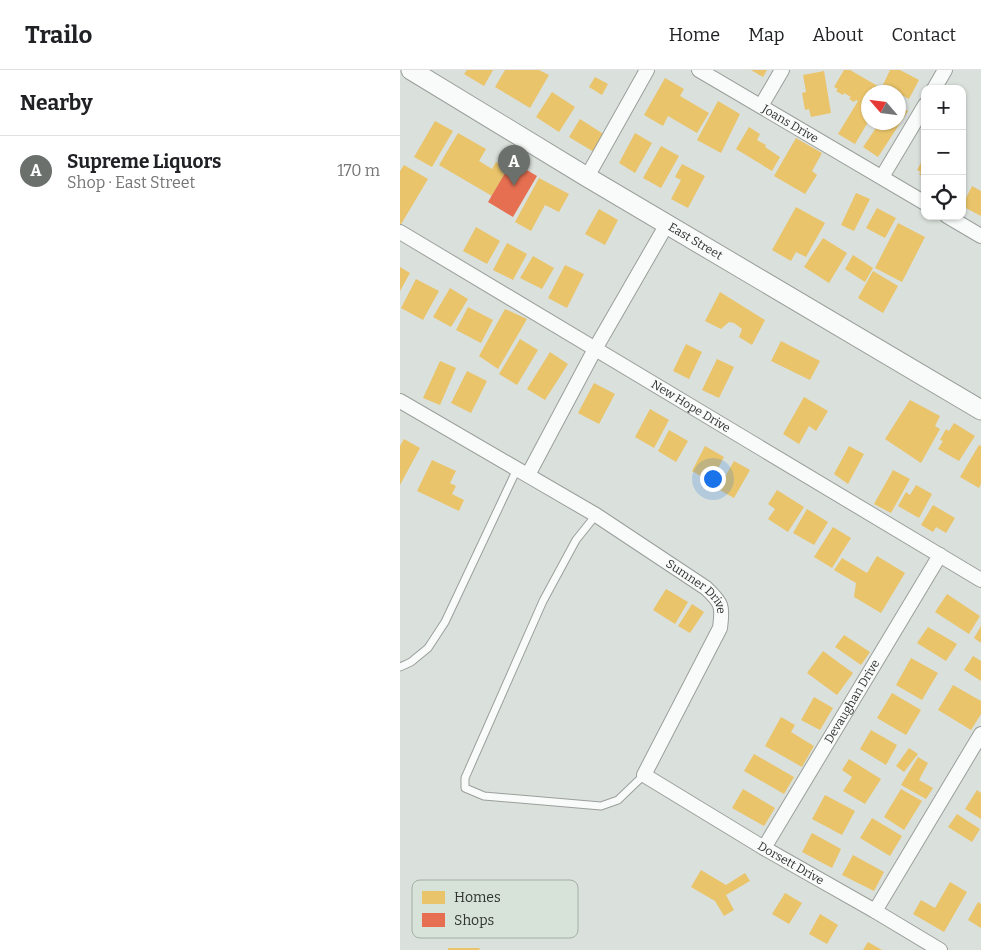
<!DOCTYPE html>
<meta charset="utf-8">
<style>
:root{--surface:#fff;--page:#f2f2f2;--text:#202124;--muted:#757577;--line:#e0e0e0;--accent:#6b706c}
body{margin:0;font-family:Bitter,serif;background:var(--page);color:var(--text)}
.controls{position:absolute;right:15px;top:15px;display:grid;overflow:hidden;border-radius:10px;box-shadow:0 1px 4px #0004}
.controls button{width:45px;height:45px;display:grid;place-items:center;padding:0;border:0;border-bottom:1px solid var(--line);background:var(--surface);color:var(--text);font:25px sans-serif}
.compass{position:absolute;left:461px;top:15px;width:45px;height:45px;border-radius:50%;background:var(--surface);box-shadow:0 1px 4px #0004;rotate:298deg}
.you{position:absolute;left:312px;top:408px;width:18px;height:18px;margin:-12px;border:4px solid #fff;border-radius:50%;background:#1a73e8;box-shadow:0 0 0 8px #1a73e833}
.badge{display:grid;place-items:center;width:32px;height:32px;border-radius:50%;background:var(--accent);color:#fff;font-size:16px;font-weight:700}
.pin{position:absolute;translate:-50% -41px;filter:drop-shadow(0 1px 2px #0008)}
.pin::after{content:'';position:absolute;top:26px;width:18px;height:15px;background:inherit;clip-path:polygon(0 0,100% 0,50% 100%)}
.list{margin:0;padding:0;list-style:none}
h2{display:flex;justify-content:space-between;align-items:center;height:65px;margin:0;padding:0 20px;font-size:21px}
h2 small{font-size:16px;font-weight:400;color:var(--muted)}
.list li{display:grid;grid-template-columns:32px 1fr auto;gap:15px;align-items:center;box-sizing:border-box;height:70px;padding:0 20px;border-top:1px solid var(--line)}
.list b{display:block;font-size:19px;white-space:nowrap}
.list p{margin:0;font-size:16px;white-space:nowrap;color:var(--muted)}
.list em{font-size:16px;font-style:normal;color:var(--muted)}
.icon{flex:none;width:28px;height:28px;fill:none;stroke:currentColor;stroke-width:2;stroke-linecap:round;stroke-linejoin:round}
.map{position:relative;flex:none;width:581px;height:880px;overflow:hidden}
header{display:flex;align-items:center;gap:30px;box-sizing:border-box;height:70px;padding:0 25px;background:var(--surface);border-bottom:1px solid var(--line)}
header strong{font-size:24px}
nav{display:flex;gap:28px;margin-inline-start:auto;font-size:18px}
main{display:flex}
aside{flex:1;background:var(--surface)}
.map>svg:first-child{display:block}
</style>
<header>
<strong>Trailo</strong>
<nav><a>Home</a><a>Map</a><a>About</a><a>Contact</a></nav>
</header>
<main>
<aside>
<h2>Nearby<small></small></h2>
<ul class="list">
<li><span class="badge">A</span><div><b>Supreme Liquors</b><p>Shop · East Street</p></div><em>170 m</em></li>
</ul>
</aside>
<div class="map">
<svg width="581" height="880" viewBox="0 0 581 880">
<rect width="100%" height="100%" fill="#dae0db"/>
<path fill="#e9c46a" d="M67 0H93L84 16 64 4Z
M105 0H139L149 5 130 38 95 17Z
M351 0H367L363 7Z
M444 0H450L488 22H468V52L455 74 438 64 458 31 456 30 454 32 449 29 451 27 444 23 443 25 436 21 438 19 434 17Z
M490 0H500L519 10 509 29 483 15Z
M424 1 431 43 411 47 409 39 405 40 402 23 406 22 403 5Z
M195 7 208 14 202 25 189 17Z
M265 8 284 19 280 26 309 43 297 63 268 46 263 56 244 45Z
M152 22 175 37 159 62 136 47Z
M318 31 340 44 321 83 297 70Z
M498 35 508 41 478 87 463 77 480 52H498Z
M180 49 205 65 194 82 169 67Z
M35 51 53 61 32 97 14 87Z
M349 57 360 64 357 70 366 75 365 77 380 87 372 101 336 79Z
M58 63 86 79 79 91 92 99 96 92 108 98 92 126 39 95Z
M235 63 252 73 235 103 219 93Z
M396 68 422 83 412 101 417 105 405 124 374 106Z
M261 76 279 86 261 118 243 108Z
M523 89H525V115L521 113 524 107 519 104 521 102 517 100Z
M282 94 305 106 288 138 271 129 281 110 275 107Z
M4 95 28 109 0 156V101Z
M139 108 169 124 159 142 145 135 131 161 115 152Z
M572 116 581 121V146L562 136Z
M456 123 470 129 454 161 441 155Z
M396 137 425 153 406 187 396 182 391 191 372 180Z
M477 138 496 148 485 168 466 158Z
M199 139 218 150 205 175 185 164Z
M498 153 525 167 502 212 475 198Z
M76 157 100 171 87 194 63 181Z
M423 168 447 183 429 213 404 197Z
M107 173 127 184 113 210 93 200Z
M453 185 473 198 465 212 445 199Z
M133 186 154 198 142 219 120 208Z
M165 195 184 204 167 238 148 228Z
M0 197 10 203 0 221Z
M473 201 498 216 483 243 458 228Z
M16 209 39 221 23 250 1 238Z
M50 218 68 229 51 257 33 247Z
M320 222 365 250 352 275 339 267 342 259 334 253 329 252 321 259 305 251Z
M68 237 93 250 81 273 56 260Z
M105 239 127 249 98 299 79 286Z
M120 269 138 280 117 315 99 304Z
M381 271 420 291 410 310 371 291Z
M286 274 302 282 289 309 273 301Z
M150 282 168 294 145 330 127 319Z
M317 289 334 297 319 328 302 320Z
M40 291 56 298 40 335 23 328Z
M67 301 87 311 71 343 51 333Z
M194 313 215 324 199 354 178 343Z
M404 327 428 341 416 361 409 356 399 374 383 364Z
M510 330 540 346 535 356 540 359 521 393 485 369Z
M250 339 269 350 254 378 235 367Z
M554 353 575 366 559 391 538 379 543 371 540 370 546 359 549 361Z
M269 360 288 371 276 392 258 381Z
M4 369 20 378 0 415V376Z
M579 375 581 376V414L579 418 560 407Z
M305 376 324 387 311 412 292 401Z
M449 376 464 384 448 414 434 404Z
M32 390 56 401 50 413 56 416 52 424 64 430 59 441 17 421Z
M334 391 350 400 334 428 318 419Z
M493 400 510 409 491 443 474 434Z
M516 415 532 424 519 448 498 436 506 422 510 425Z
M377 420 404 437 388 462 368 449 375 439 368 434Z
M533 435 555 448 546 463 536 457 533 462 521 455Z
M407 439 428 452 414 475 393 463Z
M433 457 451 468 432 498 414 487Z
M477 486 505 503 481 543 454 527 456 513 434 500 442 488 467 503Z
M266 519 288 532 275 554 253 540Z
M547 524 580 546 569 564 535 542Z
M292 534 304 542 290 563 278 556Z
M581 556V573L574 568Z
M528 557 557 574 546 591 517 573Z
M444 565 470 582 461 595 435 577Z
M423 581 453 603 437 625 407 603Z
M573 586 581 591V611L564 600Z
M511 588 538 603 522 630 496 615Z
M553 615 581 631V644L571 660 538 640Z
M492 623 521 640 506 665 477 648Z
M414 627 433 638 420 660 401 650Z
M381 647 395 655 391 662 414 676 402 697 365 676Z
M471 660 497 675 486 695 460 679Z
M509 678 518 684 504 702 496 696Z
M354 684 394 707 384 724 344 701Z
M518 687 528 693 519 710 533 718 526 729 501 715Z
M449 689 481 709 465 734 443 721 452 707 442 700Z
M343 719 375 738 364 756 332 738Z
M501 719 522 731 504 760 484 747Z
M577 720 581 723V749L565 739Z
M425 725 455 741 442 765 412 749Z
M557 744 580 759 572 772 548 757Z
M472 748 502 766 490 786 460 768Z
M412 763 441 779 432 798 402 782Z
M453 785 484 802 474 821 442 805Z
M301 800 326 815 345 803 350 811 326 825 334 840 324 846 315 831 291 817Z
M550 812 567 822 544 862 513 844 521 830 535 838Z
M385 823 402 833 389 854 372 844Z
M578 832 581 834V858L568 850Z
M420 844 438 855 427 874 409 864Z
M468 872 482 880H463Z
M48 878H80L79 880H48Z"/>
<path fill="#e76f51" d="M115 93 137 106 113 147 88 132 108 98 111 100Z"/>
<g fill="none" stroke-linecap="round" stroke-linejoin="round">
<g stroke="#9a9f9b" stroke-width="9">
<path id="service" d="M196 445 176 470 143 531 65 708V718L84 726 201 736 218 730 244 705
M0 597 11 592 28 578 45 552 117 399"/>
</g>
<g stroke="#9a9f9b" stroke-width="16">
<g id="minor">
<path id="s1" d="M299 0 525 133"/>
<path d="M534 19 545 0"/>
<path d="M361 36 382 0"/>
<path d="M187 107 247 0"/>
<path d="M482 107 525 35"/>
<path d="M547 146 581 166"/>
<path id="s2" d="M0 162 581 510"/>
<path id="s3" d="M0 331 196 445 306 518C322 533 323 536 320 558L244 705 364 778 475 841 540 880"/>
<path d="M128 405 195 279 267 154"/>
<path id="s4" d="M364 778 540 485"/>
<path d="M475 841 581 664"/>
</g>
</g>
<g stroke="#9a9f9b" stroke-width="21">
<g id="secondary">
<path id="s5" d="M11 0 187 107 581 340"/>
</g>
</g>
<use href="#service" stroke="#f9fafa" stroke-width="7"/>
<use href="#minor" stroke="#f9fafa" stroke-width="14"/>
<use href="#secondary" stroke="#f9fafa" stroke-width="19"/>
</g>
<g text-anchor="middle" stroke-width="5" stroke-linejoin="round" paint-order="stroke">
<g font-size="12" fill="#2f3430" stroke="#d7e3d9">
<text dy="4" stroke="none"><textPath href="#s1" startOffset="106">Joans Drive</textPath></text>
<text dy="4" stroke="none"><textPath href="#s5" startOffset="332">East Street</textPath></text>
<text dy="4" stroke="none"><textPath href="#s2" startOffset="339">New Hope Drive</textPath></text>
<text dy="4" stroke="none"><textPath href="#s3" startOffset="351">Sumner Drive</textPath></text>
<text dy="4" stroke="none"><textPath href="#s4" startOffset="171">Devaughan Drive</textPath></text>
<text dy="4" stroke="none"><textPath href="#s3" startOffset="741">Dorsett Drive</textPath></text>
</g>
</g>
<rect x="12" y="810" width="166" height="58" rx="8" fill="#d7e3d9" stroke="#a5aea6" stroke-width="1"/>
<rect x="22" y="821" width="23" height="13" fill="#e9c46a"/>
<rect x="22" y="843" width="23" height="14" fill="#e76f51"/>
<g font-size="14" fill="#2f3430">
<text x="54" y="832">Homes</text>
<text x="54" y="855">Shops</text>
</g>
</svg>
<div class="controls">
<button>+</button>
<button>−</button>
<button><svg class="icon" aria-label="locate" viewBox="0 0 24 24"><circle cx="12" cy="12" r="6"/><path d="M12 2v4M12 18v4M2 12h4M18 12h4"/></svg></button>
</div>
<svg class="compass" viewBox="-18 -18 36 36"><path d="M0-13l5 13h-10z" fill="#e53935"/><path d="M0 13l5-13h-10z" fill="#757577"/></svg>
<div class="you"></div>
<div class="pin badge" style="left:114px;top:116px">A</div>
</div>
</main>
